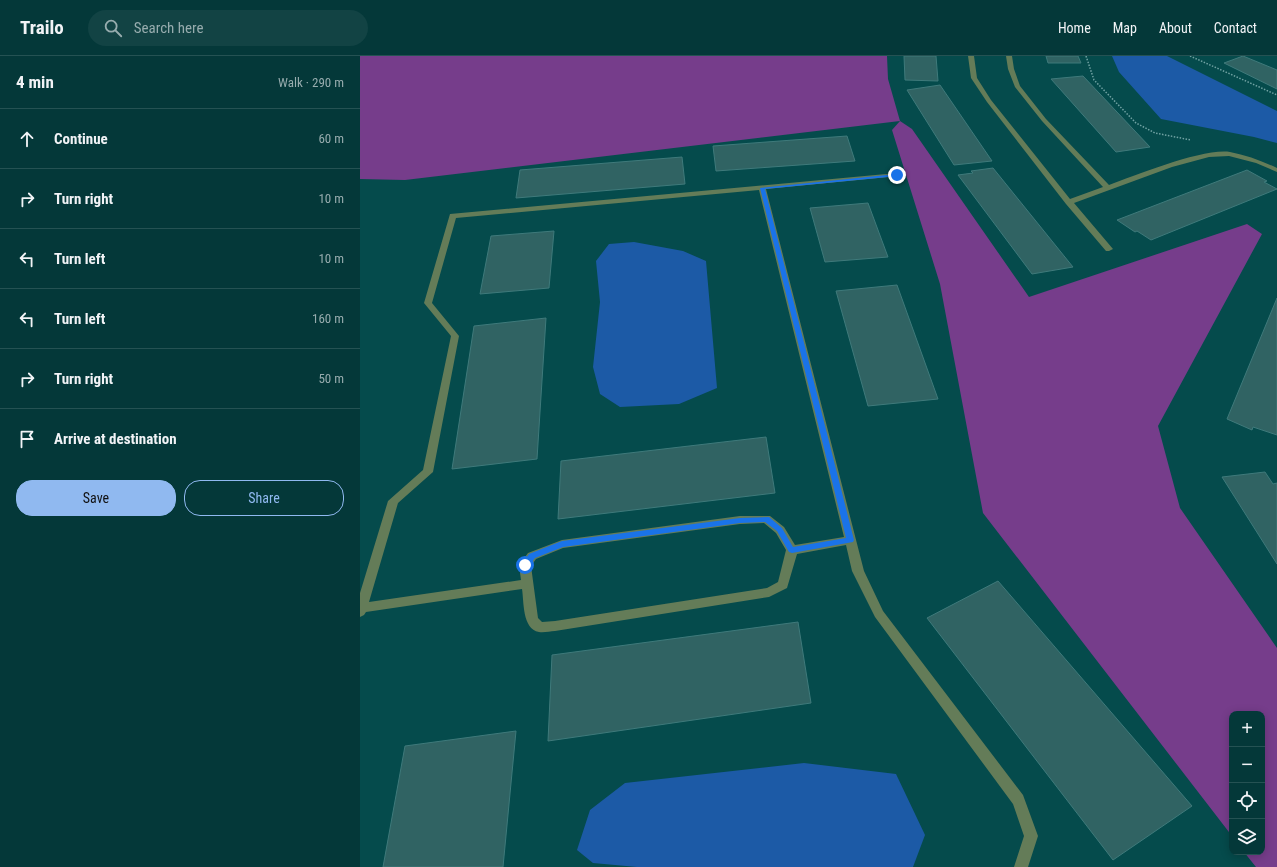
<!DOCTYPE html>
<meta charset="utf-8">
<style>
:root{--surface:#043839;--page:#124344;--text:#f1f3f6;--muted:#97acae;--line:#255253;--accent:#90b9f0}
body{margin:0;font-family:"Roboto Condensed",sans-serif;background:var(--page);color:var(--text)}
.controls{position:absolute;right:12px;bottom:12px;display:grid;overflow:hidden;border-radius:8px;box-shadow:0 2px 10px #0003}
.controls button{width:36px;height:36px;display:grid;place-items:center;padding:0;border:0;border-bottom:1px solid var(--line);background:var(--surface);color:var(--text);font:20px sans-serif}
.stop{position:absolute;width:12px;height:12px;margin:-9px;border:3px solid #1a73e8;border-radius:50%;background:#fff}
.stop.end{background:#1a73e8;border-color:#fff;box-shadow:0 1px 4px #0008}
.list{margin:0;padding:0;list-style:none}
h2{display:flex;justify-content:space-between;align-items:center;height:52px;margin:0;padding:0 16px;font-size:17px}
h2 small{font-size:13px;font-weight:400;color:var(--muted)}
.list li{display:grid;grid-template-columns:26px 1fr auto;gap:12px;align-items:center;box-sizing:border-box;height:60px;padding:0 16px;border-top:1px solid var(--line)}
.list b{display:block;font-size:15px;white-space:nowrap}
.list em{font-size:13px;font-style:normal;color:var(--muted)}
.actions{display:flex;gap:8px;padding:12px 16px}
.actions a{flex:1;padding:9px 0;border:1px solid var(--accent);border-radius:16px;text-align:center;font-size:14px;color:var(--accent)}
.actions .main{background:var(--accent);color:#111}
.icon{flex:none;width:22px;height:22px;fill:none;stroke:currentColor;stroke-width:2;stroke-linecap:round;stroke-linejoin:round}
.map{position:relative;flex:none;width:917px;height:811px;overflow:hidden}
header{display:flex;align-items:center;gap:24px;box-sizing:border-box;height:56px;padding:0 20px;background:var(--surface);border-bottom:1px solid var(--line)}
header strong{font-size:19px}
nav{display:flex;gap:22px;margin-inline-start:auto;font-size:14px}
.search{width:280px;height:36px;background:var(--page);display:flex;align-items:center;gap:10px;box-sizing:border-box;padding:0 14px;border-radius:22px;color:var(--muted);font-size:15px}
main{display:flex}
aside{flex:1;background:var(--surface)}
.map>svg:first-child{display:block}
</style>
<header>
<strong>Trailo</strong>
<div class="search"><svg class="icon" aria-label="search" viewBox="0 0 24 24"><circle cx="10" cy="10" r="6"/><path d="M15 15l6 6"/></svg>Search here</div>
<nav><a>Home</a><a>Map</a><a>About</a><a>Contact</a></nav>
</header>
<main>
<aside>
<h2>4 min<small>Walk · 290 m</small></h2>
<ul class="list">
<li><svg class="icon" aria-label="ahead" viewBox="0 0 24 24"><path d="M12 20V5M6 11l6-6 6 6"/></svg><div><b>Continue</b></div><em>60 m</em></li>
<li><svg class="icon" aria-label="right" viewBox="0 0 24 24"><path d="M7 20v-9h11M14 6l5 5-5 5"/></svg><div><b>Turn right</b></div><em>10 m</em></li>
<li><svg class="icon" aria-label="left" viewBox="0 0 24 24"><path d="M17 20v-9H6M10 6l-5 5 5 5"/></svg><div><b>Turn left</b></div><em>10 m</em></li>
<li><svg class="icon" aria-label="left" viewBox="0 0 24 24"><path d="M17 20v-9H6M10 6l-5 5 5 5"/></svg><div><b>Turn left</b></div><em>160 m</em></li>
<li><svg class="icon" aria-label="right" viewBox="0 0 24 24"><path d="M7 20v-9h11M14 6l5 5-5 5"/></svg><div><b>Turn right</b></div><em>50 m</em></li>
<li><svg class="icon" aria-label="arrive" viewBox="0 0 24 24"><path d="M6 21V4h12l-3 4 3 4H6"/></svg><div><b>Arrive at destination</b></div></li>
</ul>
<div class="actions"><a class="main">Save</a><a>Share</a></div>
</aside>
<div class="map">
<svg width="917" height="811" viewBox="0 0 917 811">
<rect width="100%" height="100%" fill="#054b4c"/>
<path fill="#763d8b" d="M0 0H527L528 23 540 65 552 73 669 241 887 168 902 178 798 370 820 452 917 592V811H896L884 796H902V658H872V780L623 457 580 228 532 74 540 65 45 124 0 123Z"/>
<path fill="#1c5aa6" d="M752 0H807L917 55V87L894 81 801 63 759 16Z
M274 186 323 195 346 205 357 332 319 348 260 351 240 338 233 311 240 246 236 205 249 188Z
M444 707 536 718 565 779 553 811H277L233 807 217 794 230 754 265 727Z"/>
<path fill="#306363" stroke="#3f7a7b" d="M544 0H576L578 25 545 24Z
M686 0H718L721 7H688Z
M883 0 917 14V33L864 7Z
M723 20 790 91 756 96 691 23Z
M580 29 632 105 594 109 547 34Z
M487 80 495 105 356 115 353 90Z
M322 101 325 128 156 142 160 114Z
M633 112 713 211 672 218 598 119 613 117 611 115Z
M887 114 907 125 904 126 917 133 791 184 777 175 775 176 757 164Z
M508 147 528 201 465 206 450 152Z
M194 175 189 232 120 238 131 180Z
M537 229 578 343 508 350 476 235Z
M917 242V379L893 371 892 374 867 363Z
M186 262 177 403 92 413 114 270Z
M406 381 415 437 198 463 201 405Z
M905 416 913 428 917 427V508L862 421Z
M638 525 832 750 753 804 567 562Z
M438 566 451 647 188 685 192 599Z
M156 675 143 811H23L45 690Z"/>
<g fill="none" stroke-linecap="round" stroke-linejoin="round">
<path stroke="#71a2a3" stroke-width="1.5" stroke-dasharray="1.5 1.5" stroke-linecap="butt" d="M726 0 734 24 776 67 795 77 831 84
M830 0 917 39"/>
<path fill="#647c58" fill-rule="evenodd" d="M608 0H614L617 22 631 44 710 143 743 131 682 65 655 31 648 13 646 0H652L654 13 660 30 686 63 749 129C777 119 843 92 870 96 886 99 902 105 917 112V116L896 107 869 100 849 101 812 111 714 147 753 193 749 195H746L706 148 627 46 611 22Z
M537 117 539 118V120L406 133 504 515 523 555 663 739 678 780 668 811H654L664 780 653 748 515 561 492 515 486 489 437 498 427 532 409 541 195 575C190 575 184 577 179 576 162 573 164 545 162 533L6 556 4 559 0 561V537L28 445 63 414 91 280 64 247 90 158ZM399 134 484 481 435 489 424 471 410 460H380L202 484 168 497 159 509 161 524 9 546 38 447 73 416 99 280 72 247 96 162ZM404 467 416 477 426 494 418 526 407 532 195 565 182 566 178 562 171 510 176 503 203 492 380 468Z"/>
</g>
<path fill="#1a73e8" d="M537 118 538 120 405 133 494 484 493 486 432 497 429 496 417 475 405 466 380 467 203 491 175 502 168 511H163V507L169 498 202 485 380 462 409 461 422 472 433 491 486 482 400 132Z"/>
</svg>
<div class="controls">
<button>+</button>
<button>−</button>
<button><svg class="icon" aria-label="locate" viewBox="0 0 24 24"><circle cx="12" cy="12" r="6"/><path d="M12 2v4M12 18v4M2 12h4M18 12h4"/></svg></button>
<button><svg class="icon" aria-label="layers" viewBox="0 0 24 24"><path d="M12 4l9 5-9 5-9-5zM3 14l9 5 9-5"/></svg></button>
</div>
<div class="stop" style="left:165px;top:509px"></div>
<div class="stop end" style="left:537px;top:119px"></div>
</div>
</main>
